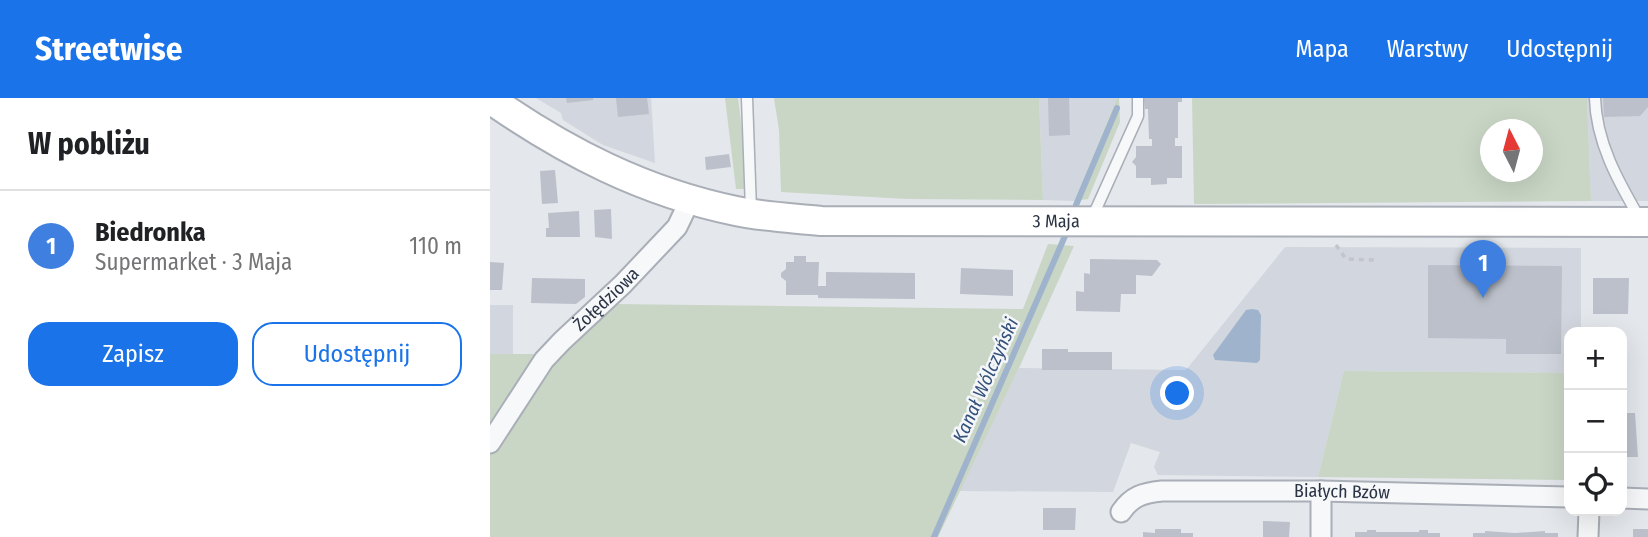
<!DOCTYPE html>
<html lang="pl">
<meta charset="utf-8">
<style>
:root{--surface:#fff;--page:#f2f2f2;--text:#202124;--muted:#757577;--line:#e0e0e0;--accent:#1a73e8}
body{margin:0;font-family:"Fira Sans Condensed",sans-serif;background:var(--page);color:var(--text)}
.controls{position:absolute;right:21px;bottom:21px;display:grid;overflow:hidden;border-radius:14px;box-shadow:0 7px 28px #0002}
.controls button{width:63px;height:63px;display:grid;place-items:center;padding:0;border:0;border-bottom:2px solid var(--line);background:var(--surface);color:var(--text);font:35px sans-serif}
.compass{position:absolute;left:990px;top:21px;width:63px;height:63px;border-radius:50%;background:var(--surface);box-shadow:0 7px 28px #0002;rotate:354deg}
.you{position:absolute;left:688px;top:296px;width:24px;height:24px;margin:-18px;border:5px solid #fff;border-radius:50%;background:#1a73e8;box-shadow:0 0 0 10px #1a73e833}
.badge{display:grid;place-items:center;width:46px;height:46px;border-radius:50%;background:var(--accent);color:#fff;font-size:23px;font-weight:700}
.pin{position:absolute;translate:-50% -58px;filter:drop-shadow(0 2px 4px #0008)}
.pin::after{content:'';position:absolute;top:37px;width:24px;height:21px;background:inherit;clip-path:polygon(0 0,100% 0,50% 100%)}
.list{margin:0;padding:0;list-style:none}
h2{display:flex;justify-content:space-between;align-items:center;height:91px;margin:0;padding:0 28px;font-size:30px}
h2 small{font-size:23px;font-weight:400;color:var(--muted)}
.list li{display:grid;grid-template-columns:46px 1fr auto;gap:21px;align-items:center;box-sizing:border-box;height:112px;padding:0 28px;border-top:2px solid var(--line)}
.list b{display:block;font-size:26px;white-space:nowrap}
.list p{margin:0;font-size:23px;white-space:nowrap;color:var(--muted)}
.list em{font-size:23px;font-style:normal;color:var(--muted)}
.actions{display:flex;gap:14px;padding:21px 28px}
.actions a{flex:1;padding:16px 0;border:2px solid var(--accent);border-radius:21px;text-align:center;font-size:24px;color:var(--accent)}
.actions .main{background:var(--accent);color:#fff}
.icon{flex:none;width:38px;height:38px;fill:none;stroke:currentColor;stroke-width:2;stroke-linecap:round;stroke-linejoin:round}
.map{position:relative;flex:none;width:1158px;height:439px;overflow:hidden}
header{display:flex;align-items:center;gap:42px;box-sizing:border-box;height:98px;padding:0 35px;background:var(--accent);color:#fff}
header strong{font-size:33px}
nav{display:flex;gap:38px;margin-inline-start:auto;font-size:24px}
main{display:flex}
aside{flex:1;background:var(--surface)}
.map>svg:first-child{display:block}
</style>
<header>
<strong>Streetwise</strong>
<nav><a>Mapa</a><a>Warstwy</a><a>Udostępnij</a></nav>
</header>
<main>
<aside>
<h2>W pobliżu<small></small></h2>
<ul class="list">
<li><span class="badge" style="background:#3f7fe0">1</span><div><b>Biedronka</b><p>Supermarket · 3 Maja</p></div><em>110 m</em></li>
</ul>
<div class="actions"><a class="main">Zapisz</a><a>Udostępnij</a></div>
</aside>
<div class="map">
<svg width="1158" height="439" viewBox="0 0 1158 439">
<rect width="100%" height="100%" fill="#e4e7ec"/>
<path fill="#d2d6de" d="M46 0H161L165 65 113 47 73 22 71 15Z
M549 0H627L585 103 553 102Z
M1097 0H1158V103H1101Z
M795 149 1091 150V234H1079V275L854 273 828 379 668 377 664 369 670 354 641 345 623 394 469 393 529 270 696 272Z
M0 207H23V256H0Z"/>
<path fill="#c9d6c5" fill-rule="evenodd" d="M235 0H248L253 40 254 91H246Z
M284 0H549L553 102 417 101 291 94 289 32Z
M627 0H629L630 24 598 101 585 103Z
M702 0H1097L1101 103 704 106ZM1000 32H1042V74H1000Z
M558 146 584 148 529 270 448 439H0V356L30 303 70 253 121 206 533 211Z
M0 256H46L0 328Z
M854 273 1079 275 1077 382 828 379Z"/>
<path fill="#9fb4cc" d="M762 211 768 212 771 217 770 262 767 265 725 262 723 257 756 212Z"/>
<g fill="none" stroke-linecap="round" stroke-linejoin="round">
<path stroke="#9fb4cc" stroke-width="6" d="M586 107 627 10
M444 439 575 138"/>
</g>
<path fill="#bbc0ca" d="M76 0H103V2L77 5Z
M126 0H157L159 16 128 19Z
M558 0H579L580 37 559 38Z
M654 0H692V4H688V40H685V48H692V80H677V86L661 87V80H646V68L642 64 646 59V48H662V41H659L658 11H655Z
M1113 0H1158V9L1150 18 1114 19Z
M239 56 241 69 216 72 215 59Z
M65 72 68 105 52 106 50 73Z
M121 111 122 141 105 139 104 112Z
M89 113 90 139H56V130H59L58 115Z
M304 158H316V164H329L328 188H336V174L425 175V201L328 200V197H296V183L291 179V175L296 171V164H304Z
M600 161 667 162 671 166 662 178 646 177V196H631L630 214 586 213V193L594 194V175L600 176Z
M0 164 14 165 12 192H0Z
M938 167 1072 168 1071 256H1016V241L938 240Z
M471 170 523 172V198L470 196Z
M42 180 95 181V199L86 206 41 205Z
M1103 180H1139L1138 216H1103Z
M552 251H578V254H622V272H552Z
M1132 315H1145L1148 359H1132Z
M553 410H586L585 432H553Z
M773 423 800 424 799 439H773Z
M665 431H691V435H703V439H653V434L665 435Z
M1143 431H1158V439H1143Z
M877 432H886V434H929V432H938V435H950V439H865V434H877Z
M995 433 1025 435 1055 433V435H1068V439H983V435H995Z"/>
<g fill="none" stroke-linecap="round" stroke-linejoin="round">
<g stroke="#a9aeb7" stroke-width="13">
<path id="lane" d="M257 0 261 112
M1105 0C1106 44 1128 83 1150 121
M602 120 648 18V0"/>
</g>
<g stroke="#a9aeb7" stroke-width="23">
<g id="street">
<path id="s1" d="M0 345 54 262 72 243 133 186 187 129 200 102"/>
<path d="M1132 400 1158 401"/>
<path id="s2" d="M631 414C642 398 653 395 672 393H831L1079 399"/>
<path d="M831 439V393"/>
<path d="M1098 439 1099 413"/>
</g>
</g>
<g stroke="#a9aeb7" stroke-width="32">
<g id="secondary">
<path id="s3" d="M0 1C76 54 154 94 246 113 273 119 303 120 331 123L1158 124"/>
</g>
</g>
<path stroke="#c2c5cb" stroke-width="3.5" stroke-dasharray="5 5" stroke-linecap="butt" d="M846 147 856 161 884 162"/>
<use href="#lane" stroke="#f7f8fa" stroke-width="10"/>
<use href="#street" stroke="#f7f8fa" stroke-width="19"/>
<use href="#secondary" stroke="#fff" stroke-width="28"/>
</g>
<g text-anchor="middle" stroke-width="5" stroke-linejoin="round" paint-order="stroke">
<g font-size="18" fill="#2b3445" stroke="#f4f6f9">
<text dy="6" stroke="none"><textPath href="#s3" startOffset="593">3 Maja</textPath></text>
<text dy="6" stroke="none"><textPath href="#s1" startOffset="186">Żołędziowa</textPath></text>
<text dy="6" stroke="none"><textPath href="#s2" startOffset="228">Białych Bzów</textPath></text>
</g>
<g font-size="19" font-style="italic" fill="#34527a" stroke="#f4f6f9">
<text transform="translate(495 282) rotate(-66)" y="7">Kanał Wólczyński</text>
</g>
</g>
</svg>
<div class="controls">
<button>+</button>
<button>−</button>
<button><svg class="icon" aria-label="locate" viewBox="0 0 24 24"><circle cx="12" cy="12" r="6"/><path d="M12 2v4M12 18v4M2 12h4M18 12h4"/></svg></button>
</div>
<svg class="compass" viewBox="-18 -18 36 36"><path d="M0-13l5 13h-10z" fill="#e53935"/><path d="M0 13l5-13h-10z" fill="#757577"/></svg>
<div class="you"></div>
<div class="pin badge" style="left:993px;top:200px;background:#3f7fe0">1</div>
</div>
</main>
